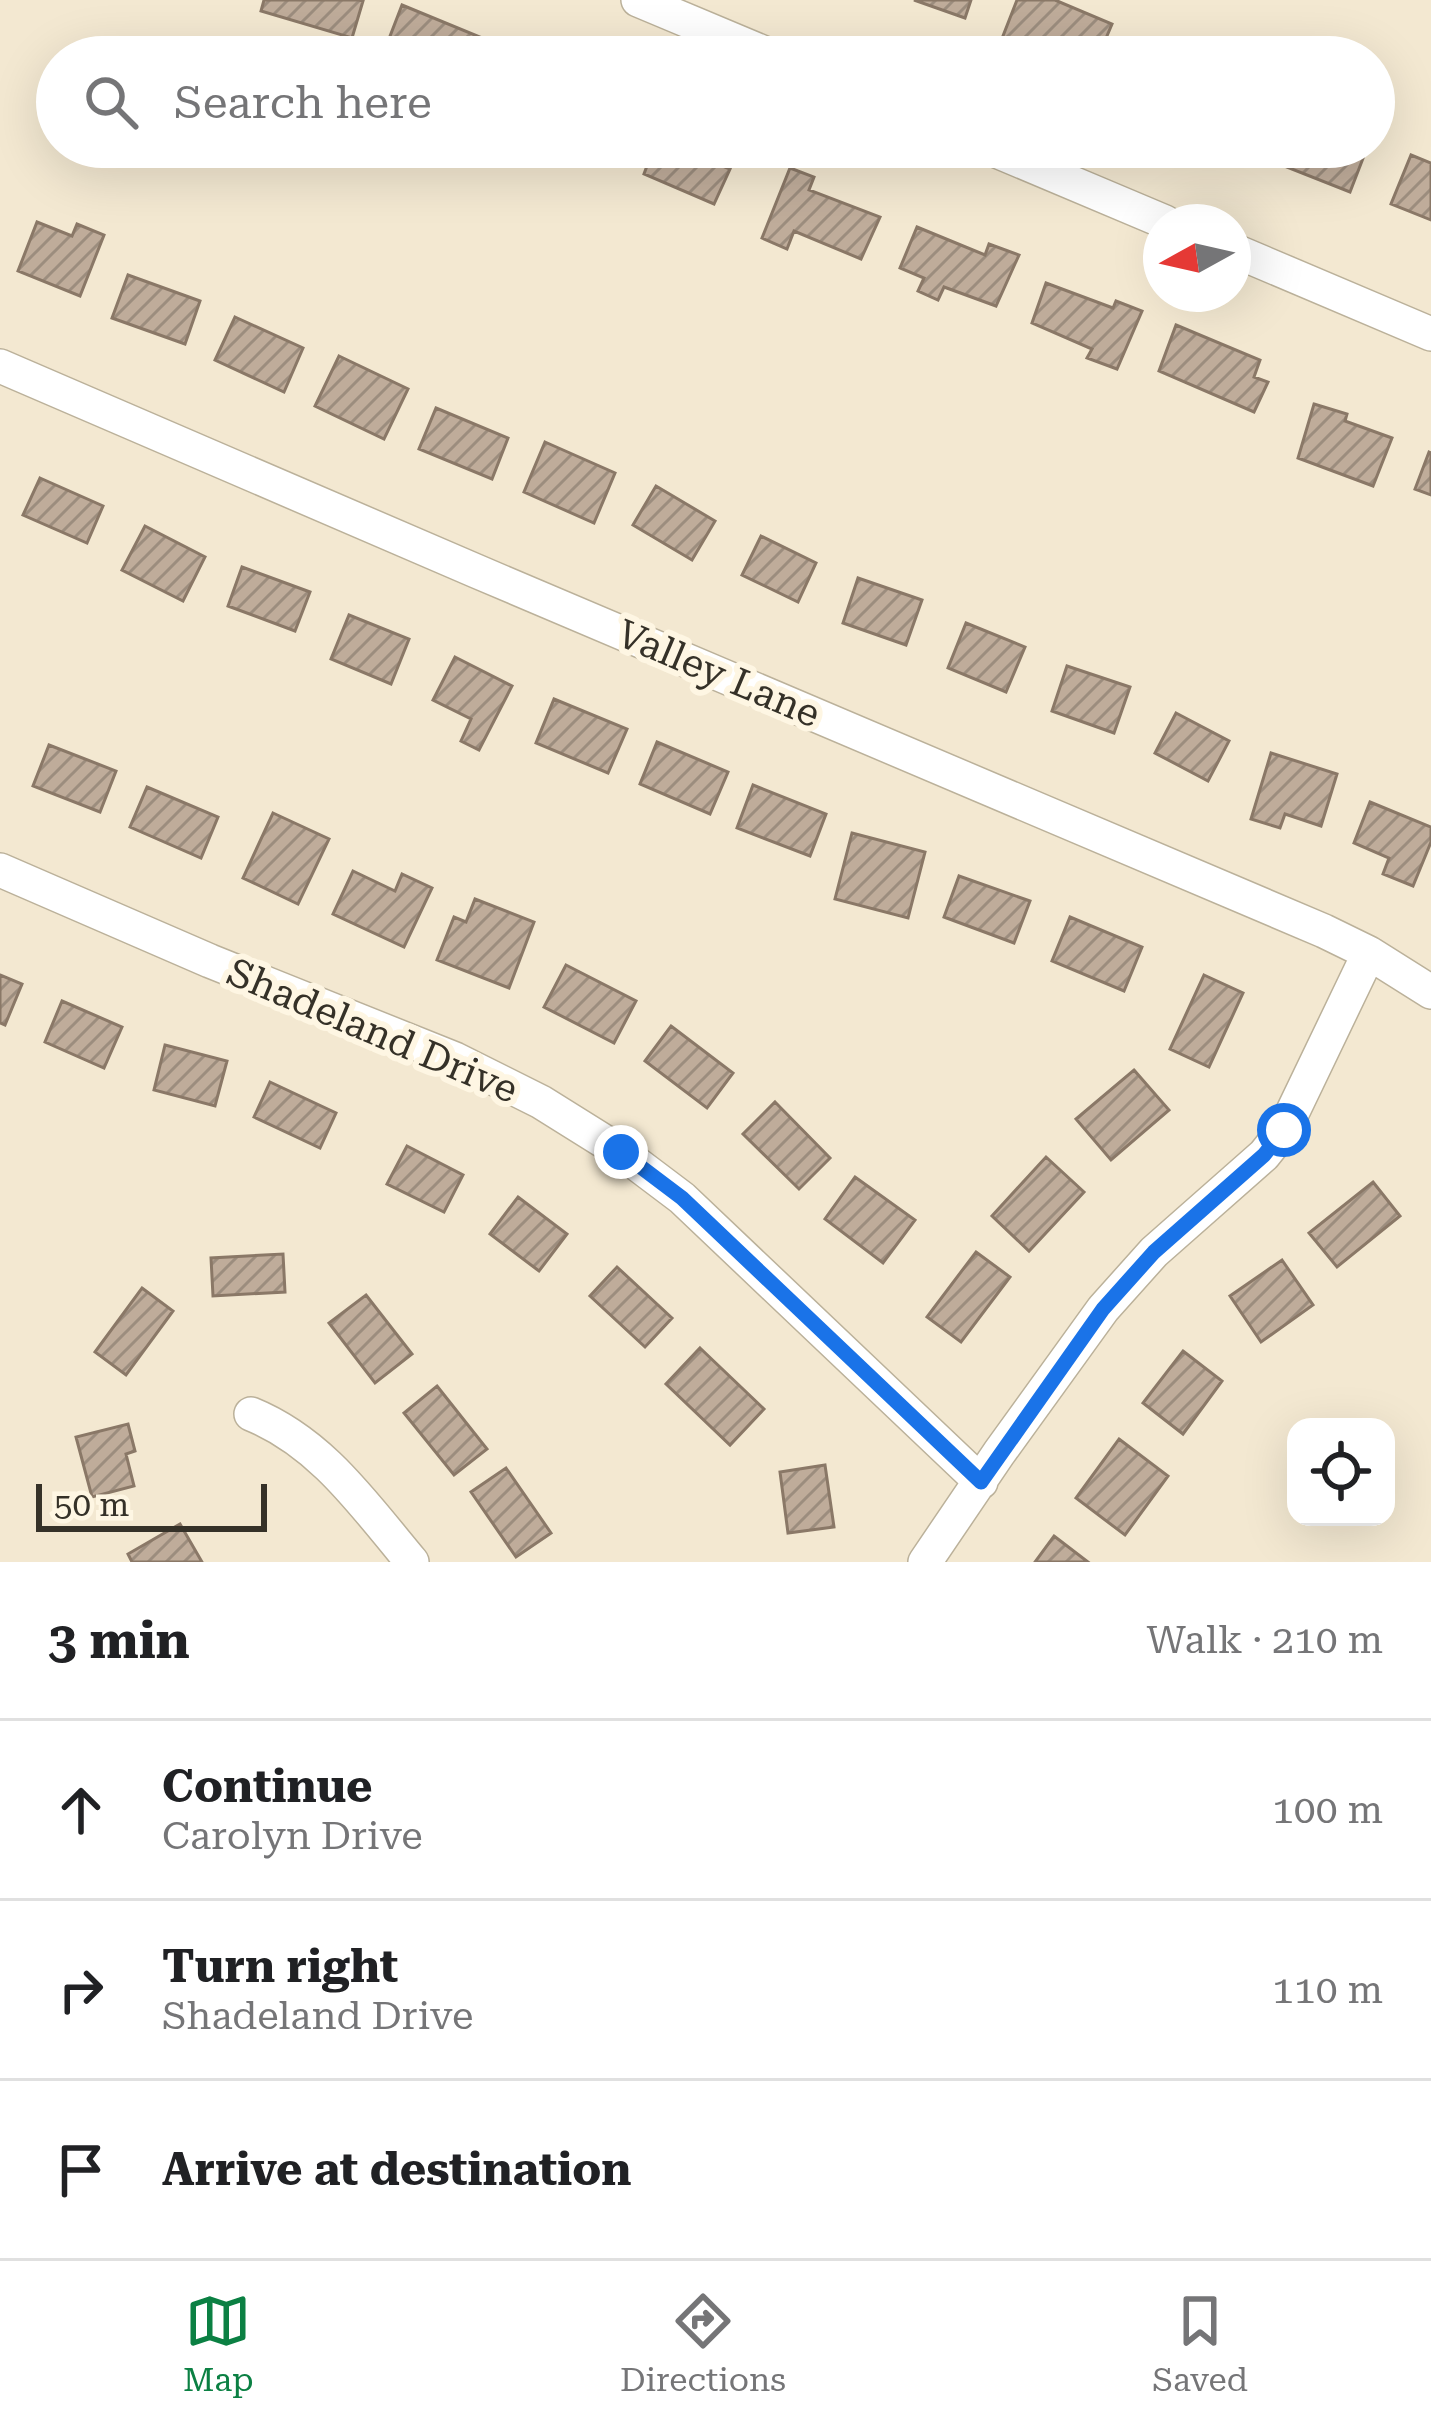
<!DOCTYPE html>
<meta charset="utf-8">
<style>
:root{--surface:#fff;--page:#f2f2f2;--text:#202124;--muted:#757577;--line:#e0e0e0;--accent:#0b8043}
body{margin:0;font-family:"Roboto Serif",serif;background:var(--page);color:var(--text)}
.controls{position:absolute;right:36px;bottom:36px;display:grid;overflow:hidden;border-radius:24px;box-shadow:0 12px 48px #0002}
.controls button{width:108px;height:108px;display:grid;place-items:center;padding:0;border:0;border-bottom:3px solid var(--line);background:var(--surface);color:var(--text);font:60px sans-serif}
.compass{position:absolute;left:1143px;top:204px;width:108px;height:108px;border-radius:50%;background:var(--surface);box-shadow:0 12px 48px #0002;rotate:262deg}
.scale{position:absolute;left:36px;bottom:30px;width:231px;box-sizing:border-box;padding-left:12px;border:6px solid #353128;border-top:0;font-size:33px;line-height:42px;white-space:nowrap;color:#353128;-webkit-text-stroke:9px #fef6e3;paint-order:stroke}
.stop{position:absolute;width:36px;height:36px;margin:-27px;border:9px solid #1a73e8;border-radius:50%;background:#fff}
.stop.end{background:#1a73e8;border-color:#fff;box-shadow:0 3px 12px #0008}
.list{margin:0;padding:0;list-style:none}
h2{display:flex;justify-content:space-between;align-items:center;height:156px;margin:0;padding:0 48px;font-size:51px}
h2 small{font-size:39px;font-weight:400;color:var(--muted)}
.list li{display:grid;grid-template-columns:78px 1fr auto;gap:36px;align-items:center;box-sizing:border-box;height:180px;padding:0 48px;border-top:3px solid var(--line)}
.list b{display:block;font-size:45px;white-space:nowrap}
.list p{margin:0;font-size:39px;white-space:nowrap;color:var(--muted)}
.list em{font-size:39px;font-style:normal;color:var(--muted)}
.icon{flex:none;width:66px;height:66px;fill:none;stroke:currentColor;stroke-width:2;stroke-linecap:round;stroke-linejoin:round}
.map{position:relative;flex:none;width:1431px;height:1562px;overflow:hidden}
.search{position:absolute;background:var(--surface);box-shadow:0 12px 48px #0002;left:36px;right:36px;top:36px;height:132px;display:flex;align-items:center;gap:30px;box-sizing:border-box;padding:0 42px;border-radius:66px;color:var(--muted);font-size:45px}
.sheet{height:696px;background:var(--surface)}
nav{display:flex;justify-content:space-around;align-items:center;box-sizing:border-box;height:168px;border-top:3px solid var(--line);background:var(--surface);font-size:33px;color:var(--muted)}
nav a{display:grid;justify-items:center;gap:6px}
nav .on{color:var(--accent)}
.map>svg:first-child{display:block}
</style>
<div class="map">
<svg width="1431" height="1562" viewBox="0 0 1431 1562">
<defs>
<pattern id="building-hatch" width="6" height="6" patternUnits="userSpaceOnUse" patternTransform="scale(3)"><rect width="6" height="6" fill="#bfac9a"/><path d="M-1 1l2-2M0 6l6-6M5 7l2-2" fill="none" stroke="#9c8d7e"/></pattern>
</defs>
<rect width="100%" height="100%" fill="#f3e8d1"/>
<path fill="url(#building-hatch)" stroke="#8a7867" stroke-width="3" d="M264 0H359L363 1 352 38 261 11Z
M914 0H971L965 18Z
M1017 0H1055L1112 24 1098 57H1053L1003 36Z
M402 5 497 44 492 57H382Z
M654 147H681L680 149 730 169 714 204 644 174Z
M1263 147H1364L1367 148 1350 192 1259 156Z
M1411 155 1431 163V220L1391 204Z
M790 168 814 177 809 190 880 217 861 259 794 231 787 249 762 238Z
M37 222 72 236 77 224 104 235 80 296 18 271Z
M917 227 985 255 989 244 1019 255 996 306 944 287 938 300 918 291 924 278 900 268Z
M128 275 200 301 185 344 112 318Z
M1046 283 1113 308 1116 301 1142 311 1117 369 1087 358 1092 349 1032 323Z
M235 317 303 348 284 392 215 360Z
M1176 325 1260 360 1254 377 1268 382 1254 412 1159 371Z
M339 356 408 389 384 439 315 406Z
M1314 404 1347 414 1345 421 1392 438 1373 486 1298 458Z
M436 408 508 438 492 479 419 449Z
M545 442 615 473 594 523 524 492Z
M1429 452 1431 453V495L1415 489Z
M40 478 103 506 87 543 23 515Z
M656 486 715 521 692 560 633 525Z
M145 526 205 557 183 601 122 570Z
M761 536 816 563 798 602 742 575Z
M242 567 310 592 295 631 228 606Z
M858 578 922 600 906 645 843 623Z
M349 615 409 639 391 684 331 659Z
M966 623 1025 647 1006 692 948 668Z
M455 657 512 686 479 750 461 741 471 719 433 700Z
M1067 666 1130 687 1114 733 1052 711Z
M554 699 627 729 608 773 536 743Z
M1176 713 1229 741 1208 781 1155 753Z
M657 742 728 772 710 814 640 784Z
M49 745 116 771 100 812 33 786Z
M1271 753 1337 774 1321 826 1285 814 1280 828 1251 819Z
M753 785 826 814 810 856 737 828Z
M147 787 218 817 201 858 130 827Z
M1370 802 1431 827V842L1413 886 1383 874 1389 858 1354 843Z
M273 813 329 839 298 904 243 878Z
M852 833 925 852 908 918 835 899Z
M353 871 395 891 402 874 432 888 404 947 333 914Z
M959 876 1030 901 1014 943 944 917Z
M475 899 534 922 509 988 437 960 454 917 466 922Z
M1070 917 1142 947 1124 991 1052 961Z
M566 965 636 1001 614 1043 544 1007Z
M0 975 22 984 5 1025 0 1023Z
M1204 975 1243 993 1209 1067 1170 1049Z
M62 1001 122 1027 104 1068 45 1042Z
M671 1026 733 1073 707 1108 645 1061Z
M165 1045 227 1061 215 1106 154 1090Z
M1134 1070 1169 1110 1111 1160 1076 1119Z
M270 1082 336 1113 320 1148 254 1117Z
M775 1102 830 1158 799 1189 743 1134Z
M407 1146 463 1175 444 1212 387 1184Z
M1046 1157 1084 1192 1029 1251 992 1216Z
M855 1177 915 1220 883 1263 825 1219Z
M1373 1182 1400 1216 1337 1267 1309 1233Z
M518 1197 567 1234 539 1271 490 1234Z
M976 1252 1010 1277 961 1342 927 1317Z
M283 1254 285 1292 213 1296 211 1258Z
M1282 1260 1313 1305 1261 1342 1230 1296Z
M617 1267 672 1318 645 1347 590 1296Z
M142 1288 173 1311 126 1375 95 1352Z
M366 1295 412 1354 375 1383 329 1323Z
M700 1348 764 1409 730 1445 666 1384Z
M1183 1351 1222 1381 1183 1434 1143 1403Z
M437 1386 487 1449 454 1475 404 1413Z
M128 1424 135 1451 126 1454 134 1486 92 1497 76 1437Z
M1119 1439 1168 1476 1125 1535 1076 1498Z
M825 1465 834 1527 788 1533 780 1472Z
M506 1468 551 1533 516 1557 471 1492Z
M180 1524 202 1562H132L128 1554Z
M1054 1536 1088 1562H1035Z"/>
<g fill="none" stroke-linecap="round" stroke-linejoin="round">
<g stroke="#bbb19a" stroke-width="36">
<path id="minor" d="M638 0 774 57
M987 147 1165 222
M1233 250 1431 334
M0 366 476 571 1324 931 1369 953 1431 992
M0 870 210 961 455 1059 541 1102 621 1152 682 1198 981 1482
M251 1414C322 1443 364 1505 412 1562
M925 1562 999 1453 1103 1309 1154 1252 1264 1155 1284 1130 1369 953"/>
</g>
<use href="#minor" stroke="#fff" stroke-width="33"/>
</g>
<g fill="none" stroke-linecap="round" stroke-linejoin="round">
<path stroke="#1a73e8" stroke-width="15" d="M621 1152 682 1198 981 1482 1103 1309 1154 1252 1264 1155 1284 1130"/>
</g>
<g text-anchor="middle" stroke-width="12" stroke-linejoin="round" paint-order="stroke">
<g font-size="39" fill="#353128" stroke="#fef6e3">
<text transform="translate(719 673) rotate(23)" y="14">Valley Lane</text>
<text transform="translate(373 1030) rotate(23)" y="14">Shadeland Drive</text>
</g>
</g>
</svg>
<div class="controls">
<button><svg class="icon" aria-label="locate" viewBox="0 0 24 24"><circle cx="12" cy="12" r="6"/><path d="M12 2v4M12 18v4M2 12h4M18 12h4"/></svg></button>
</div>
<svg class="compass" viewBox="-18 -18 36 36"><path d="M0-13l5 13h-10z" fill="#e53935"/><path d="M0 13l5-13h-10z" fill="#757577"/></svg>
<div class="scale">50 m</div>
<div class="stop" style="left:1284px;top:1130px"></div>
<div class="stop end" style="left:621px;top:1152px"></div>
<div class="search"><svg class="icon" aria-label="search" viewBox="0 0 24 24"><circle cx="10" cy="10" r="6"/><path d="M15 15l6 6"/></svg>Search here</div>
</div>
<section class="sheet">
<h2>3 min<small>Walk · 210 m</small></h2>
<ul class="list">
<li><svg class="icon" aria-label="ahead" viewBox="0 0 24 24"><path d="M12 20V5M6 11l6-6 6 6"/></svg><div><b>Continue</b><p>Carolyn Drive</p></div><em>100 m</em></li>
<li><svg class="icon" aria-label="right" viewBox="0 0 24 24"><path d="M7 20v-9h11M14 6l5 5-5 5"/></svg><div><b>Turn right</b><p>Shadeland Drive</p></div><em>110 m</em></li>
<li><svg class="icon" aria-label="arrive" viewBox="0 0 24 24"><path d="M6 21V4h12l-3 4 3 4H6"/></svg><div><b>Arrive at destination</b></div></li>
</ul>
</section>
<nav>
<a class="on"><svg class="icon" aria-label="map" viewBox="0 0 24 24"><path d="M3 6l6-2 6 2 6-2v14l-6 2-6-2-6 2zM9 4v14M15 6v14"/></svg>Map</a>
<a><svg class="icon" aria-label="directions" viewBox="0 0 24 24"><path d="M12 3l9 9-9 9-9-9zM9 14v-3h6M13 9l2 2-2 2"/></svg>Directions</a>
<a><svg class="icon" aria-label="saved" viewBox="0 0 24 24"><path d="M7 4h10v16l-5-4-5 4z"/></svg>Saved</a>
</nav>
